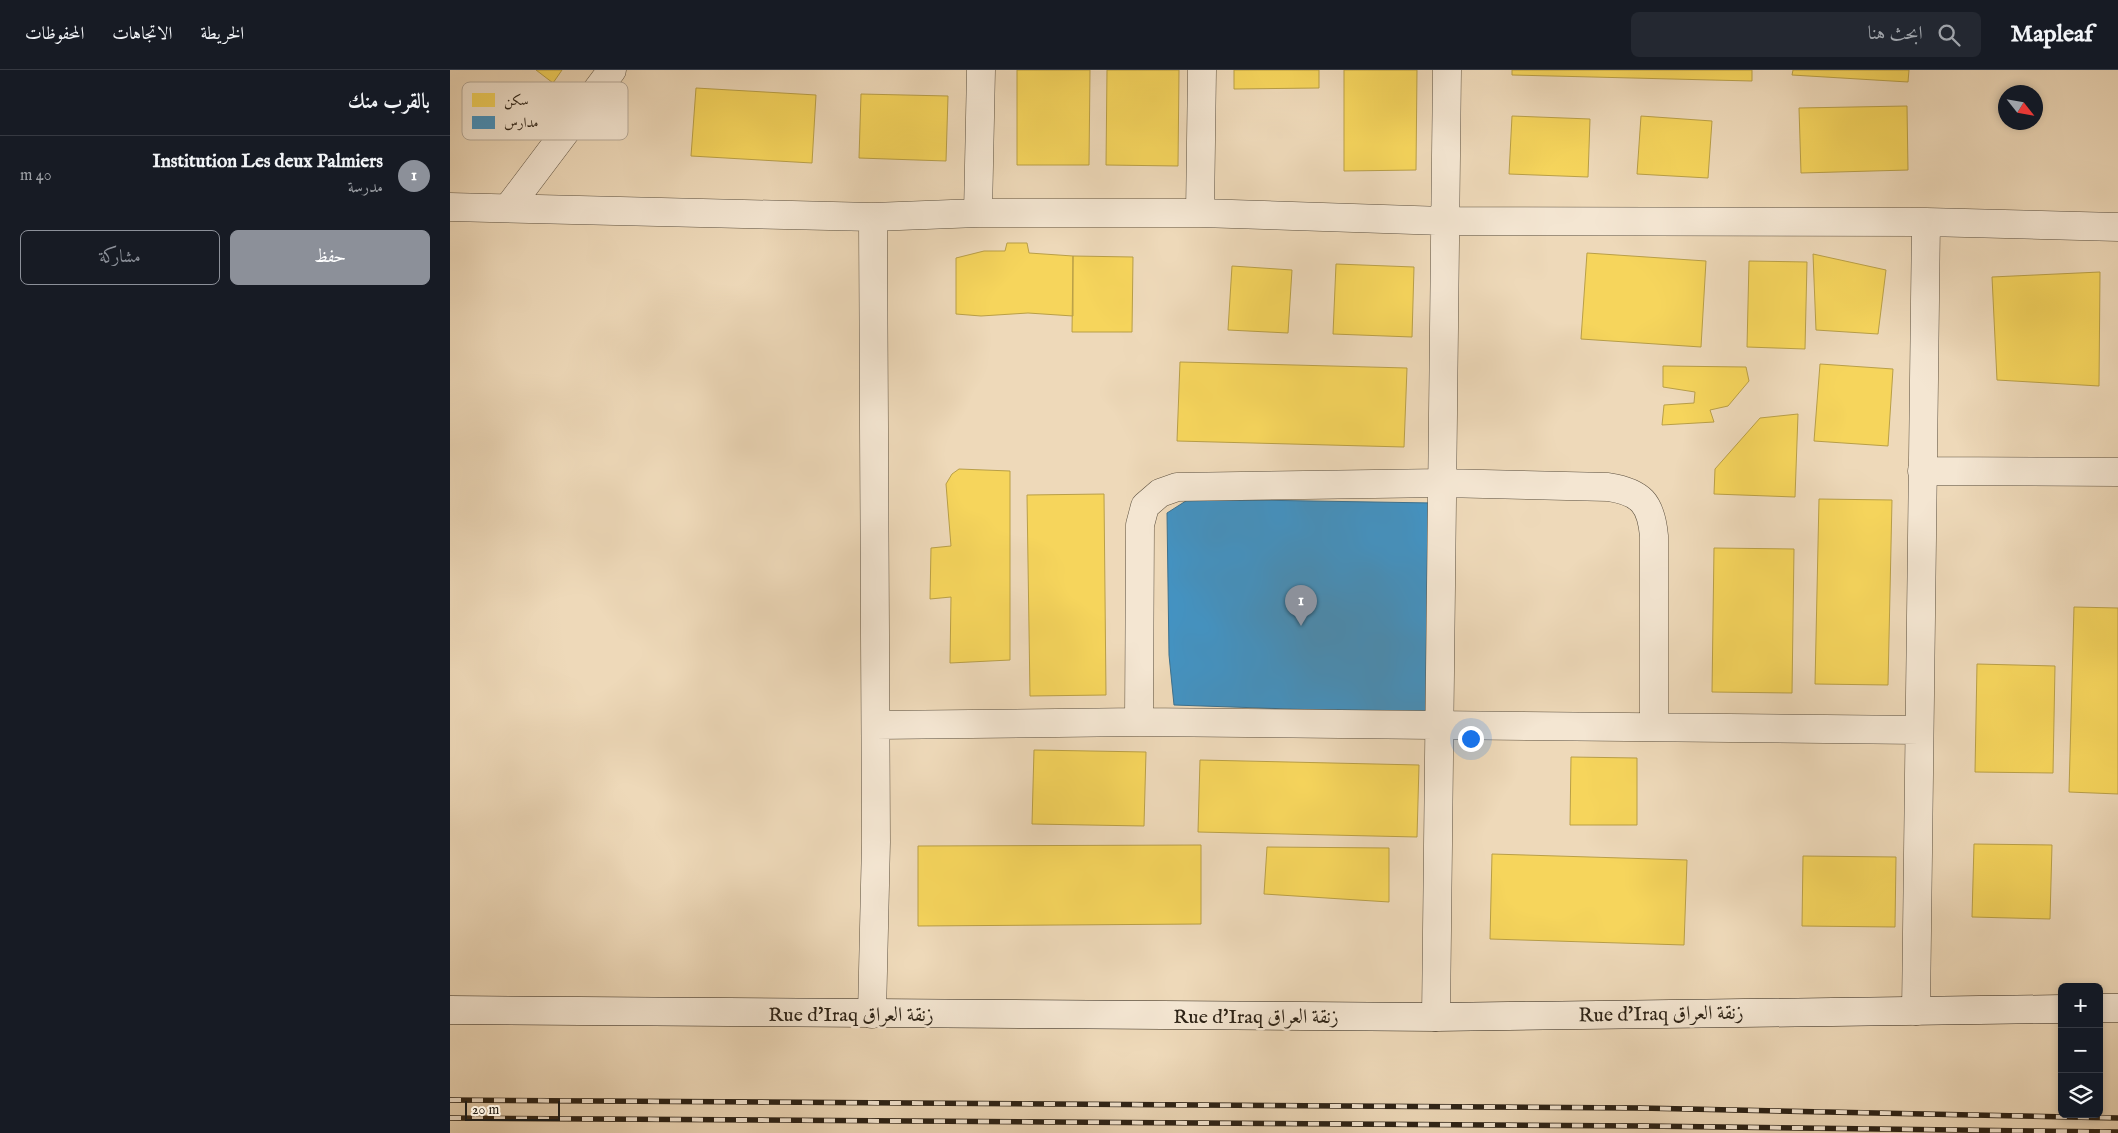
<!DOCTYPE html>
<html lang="ar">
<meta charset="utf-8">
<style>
:root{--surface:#171b24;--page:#242831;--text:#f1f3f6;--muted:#9ea1a6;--line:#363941;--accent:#8c9099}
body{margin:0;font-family:"IM FELL English",Amiri,serif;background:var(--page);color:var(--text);direction:rtl}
.controls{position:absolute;right:15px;bottom:15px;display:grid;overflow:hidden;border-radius:8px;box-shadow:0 2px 8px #0003}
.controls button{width:45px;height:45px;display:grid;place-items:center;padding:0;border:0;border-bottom:1px solid var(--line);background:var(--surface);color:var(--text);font:25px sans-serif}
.compass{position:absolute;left:1548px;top:15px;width:45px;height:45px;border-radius:50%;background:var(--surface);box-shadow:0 2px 8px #0003;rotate:121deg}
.scale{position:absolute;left:15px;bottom:12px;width:95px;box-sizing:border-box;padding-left:5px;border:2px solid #2c2216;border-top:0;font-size:14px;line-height:18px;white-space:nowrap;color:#2c2216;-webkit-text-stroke:4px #f4e6d2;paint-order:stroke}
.you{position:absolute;left:1020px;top:668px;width:18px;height:18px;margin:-12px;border:4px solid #fff;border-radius:50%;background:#1a73e8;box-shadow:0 0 0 8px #1a73e833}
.badge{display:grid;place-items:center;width:32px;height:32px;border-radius:50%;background:var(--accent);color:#fff;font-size:16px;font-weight:700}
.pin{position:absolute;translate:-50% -41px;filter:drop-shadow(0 1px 2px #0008)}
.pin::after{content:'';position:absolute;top:26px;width:18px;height:15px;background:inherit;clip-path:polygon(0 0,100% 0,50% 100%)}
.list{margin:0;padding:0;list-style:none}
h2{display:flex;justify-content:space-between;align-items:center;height:65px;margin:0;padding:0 20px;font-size:21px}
h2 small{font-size:16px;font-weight:400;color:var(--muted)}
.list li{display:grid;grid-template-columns:32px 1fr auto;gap:15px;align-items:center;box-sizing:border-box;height:80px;padding:0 20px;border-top:1px solid var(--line)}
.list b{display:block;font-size:19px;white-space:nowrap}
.list p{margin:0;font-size:16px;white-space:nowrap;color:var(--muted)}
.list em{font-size:16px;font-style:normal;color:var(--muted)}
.actions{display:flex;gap:10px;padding:15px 20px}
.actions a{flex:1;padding:11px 0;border:1px solid var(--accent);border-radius:8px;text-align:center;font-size:18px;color:var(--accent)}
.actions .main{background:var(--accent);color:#fff}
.icon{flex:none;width:28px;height:28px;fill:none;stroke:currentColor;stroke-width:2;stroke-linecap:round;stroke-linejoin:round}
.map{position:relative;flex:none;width:1668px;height:1063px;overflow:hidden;direction:ltr}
header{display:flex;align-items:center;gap:30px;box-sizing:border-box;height:70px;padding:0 25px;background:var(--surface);border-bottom:1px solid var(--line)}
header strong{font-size:24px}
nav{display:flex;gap:28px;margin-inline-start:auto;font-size:18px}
.search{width:350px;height:45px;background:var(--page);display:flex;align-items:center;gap:12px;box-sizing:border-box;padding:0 18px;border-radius:8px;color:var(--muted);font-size:19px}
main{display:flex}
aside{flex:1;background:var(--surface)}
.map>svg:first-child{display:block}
</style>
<header>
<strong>Mapleaf</strong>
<div class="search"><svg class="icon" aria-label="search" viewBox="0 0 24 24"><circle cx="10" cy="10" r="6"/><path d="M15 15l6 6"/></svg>ابحث هنا</div>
<nav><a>الخريطة</a><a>الاتجاهات</a><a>المحفوظات</a></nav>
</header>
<main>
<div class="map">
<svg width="1668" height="1063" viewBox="0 0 1668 1063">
<rect width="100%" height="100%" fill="#eed9b9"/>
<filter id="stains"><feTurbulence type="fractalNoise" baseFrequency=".004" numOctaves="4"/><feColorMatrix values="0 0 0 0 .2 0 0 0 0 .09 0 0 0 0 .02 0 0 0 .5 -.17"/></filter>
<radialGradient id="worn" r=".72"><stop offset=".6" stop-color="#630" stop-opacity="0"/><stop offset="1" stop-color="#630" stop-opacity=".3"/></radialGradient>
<path fill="#f6d55c" stroke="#b99f47" d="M86 0H112L103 13Z
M567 0H640L639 95H567Z
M657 0H729L728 96 656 95Z
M784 0H869V18L784 19Z
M894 0H967L966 100 894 101Z
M1062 0H1302V11L1062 5Z
M1343 0H1459L1458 12 1342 5Z
M246 18 366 25 362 93 241 86Z
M411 24 498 26 496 91 409 88Z
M1457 36 1458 100 1351 103 1349 38Z
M1062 46 1140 49 1138 107 1059 104Z
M1191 46 1262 51 1258 108 1187 104Z
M557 173H577L579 183 623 186V246L578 243 531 246 506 244V188L534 181H555Z
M1137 183 1256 191 1251 277 1131 269Z
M1363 184 1436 200 1428 264 1366 260Z
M623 186 683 187 682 262H622Z
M1299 191 1357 192 1355 279 1297 277Z
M886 194 964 197 962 267 883 264Z
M782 196 842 200 838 263 778 260Z
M1650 202 1649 316 1547 310 1542 207Z
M730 292 957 298 954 377 727 371Z
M1370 294 1443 299 1438 376 1364 371Z
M1213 296 1296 297 1299 311 1278 336 1260 340 1264 352 1212 355 1214 335 1244 333 1245 322 1213 317Z
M1348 344 1345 427 1264 424 1265 399 1310 348Z
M509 399 560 401V590L500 593 501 527 480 529 481 478 501 476 496 414 502 404Z
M654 424 656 625 580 626 577 425Z
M1369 429 1442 430 1438 615 1365 614Z
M1264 478 1344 479 1342 623 1262 622Z
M1624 537 1668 538V724L1619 722Z
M1527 594 1605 596 1603 703 1525 702Z
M584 680 696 682 694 756 582 754Z
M1121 687 1187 688V755H1120Z
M750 690 969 695 967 767 748 762Z
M1524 774 1602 775 1600 849 1522 847Z
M751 775V854L468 856V776Z
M817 777 939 778V832L814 824Z
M1042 784 1237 790 1234 875 1040 869Z
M1353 786 1446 787 1445 857 1352 856Z"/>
<path fill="#4393c3" stroke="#3c718f" d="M739 429 983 433 984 644 724 635 719 585 717 443Z"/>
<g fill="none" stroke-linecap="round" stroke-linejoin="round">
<g stroke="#5c503f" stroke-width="29">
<path id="street" d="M0 137 423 147 528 143H750L994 151 1476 152 1668 157
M58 138 162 0
M528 143 531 0
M750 143 752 0
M1472 401 1668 402
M689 652 690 455 695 436 710 423 727 417 992 413 1158 417C1191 422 1201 433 1204 466V657
M426 655 689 652 1469 660
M1466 941 1476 152
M422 944 426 772 423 147
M986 947 997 0"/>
</g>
<g stroke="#2c2216" stroke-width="29">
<path id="secondary" d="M1649 938H1668
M0 940 986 947 1612 939"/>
</g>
<use href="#street" stroke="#f4e6d2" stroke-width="28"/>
<use href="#secondary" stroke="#f4e6d2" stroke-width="28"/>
<g stroke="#2c2216" stroke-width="5.5">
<path id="rail" d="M0 1030 1190 1038 1668 1048
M0 1048 1193 1056 1668 1062"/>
</g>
<use href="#rail" stroke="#f4e6d2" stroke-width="4" stroke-dasharray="11" stroke-linecap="butt"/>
</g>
<g text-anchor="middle" stroke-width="5" stroke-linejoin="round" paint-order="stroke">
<g font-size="20" fill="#2c2216" stroke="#f4e6d2">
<text transform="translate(1211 943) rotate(-1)" y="7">Rue d'Iraq زنقة العراق</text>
<text x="401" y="951">Rue d'Iraq زنقة العراق</text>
<text x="806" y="953">Rue d'Iraq زنقة العراق</text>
</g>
</g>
<rect x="12" y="12" width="166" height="58" rx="8" fill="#f4e6d2" stroke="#b8ab9a" stroke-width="1"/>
<rect x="22" y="23" width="23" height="14" fill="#f6d55c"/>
<rect x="22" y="46" width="23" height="13" fill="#4393c3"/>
<g font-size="14" fill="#2c2216">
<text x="54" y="35">سكن</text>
<text x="54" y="57">مدارس</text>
</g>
<rect width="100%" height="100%" filter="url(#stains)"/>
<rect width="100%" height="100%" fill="url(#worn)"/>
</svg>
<div class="controls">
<button>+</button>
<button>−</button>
<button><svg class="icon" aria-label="layers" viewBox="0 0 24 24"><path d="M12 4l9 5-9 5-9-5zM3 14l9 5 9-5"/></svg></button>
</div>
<svg class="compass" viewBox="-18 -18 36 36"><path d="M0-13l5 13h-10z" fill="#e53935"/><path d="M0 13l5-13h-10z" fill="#9ea1a6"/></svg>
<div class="scale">20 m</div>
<div class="you"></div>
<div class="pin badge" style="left:851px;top:556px">1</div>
</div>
<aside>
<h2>بالقرب منك<small></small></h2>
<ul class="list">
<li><span class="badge">1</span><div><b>Institution Les deux Palmiers</b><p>مدرسة</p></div><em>40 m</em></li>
</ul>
<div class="actions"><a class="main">حفظ</a><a>مشاركة</a></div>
</aside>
</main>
